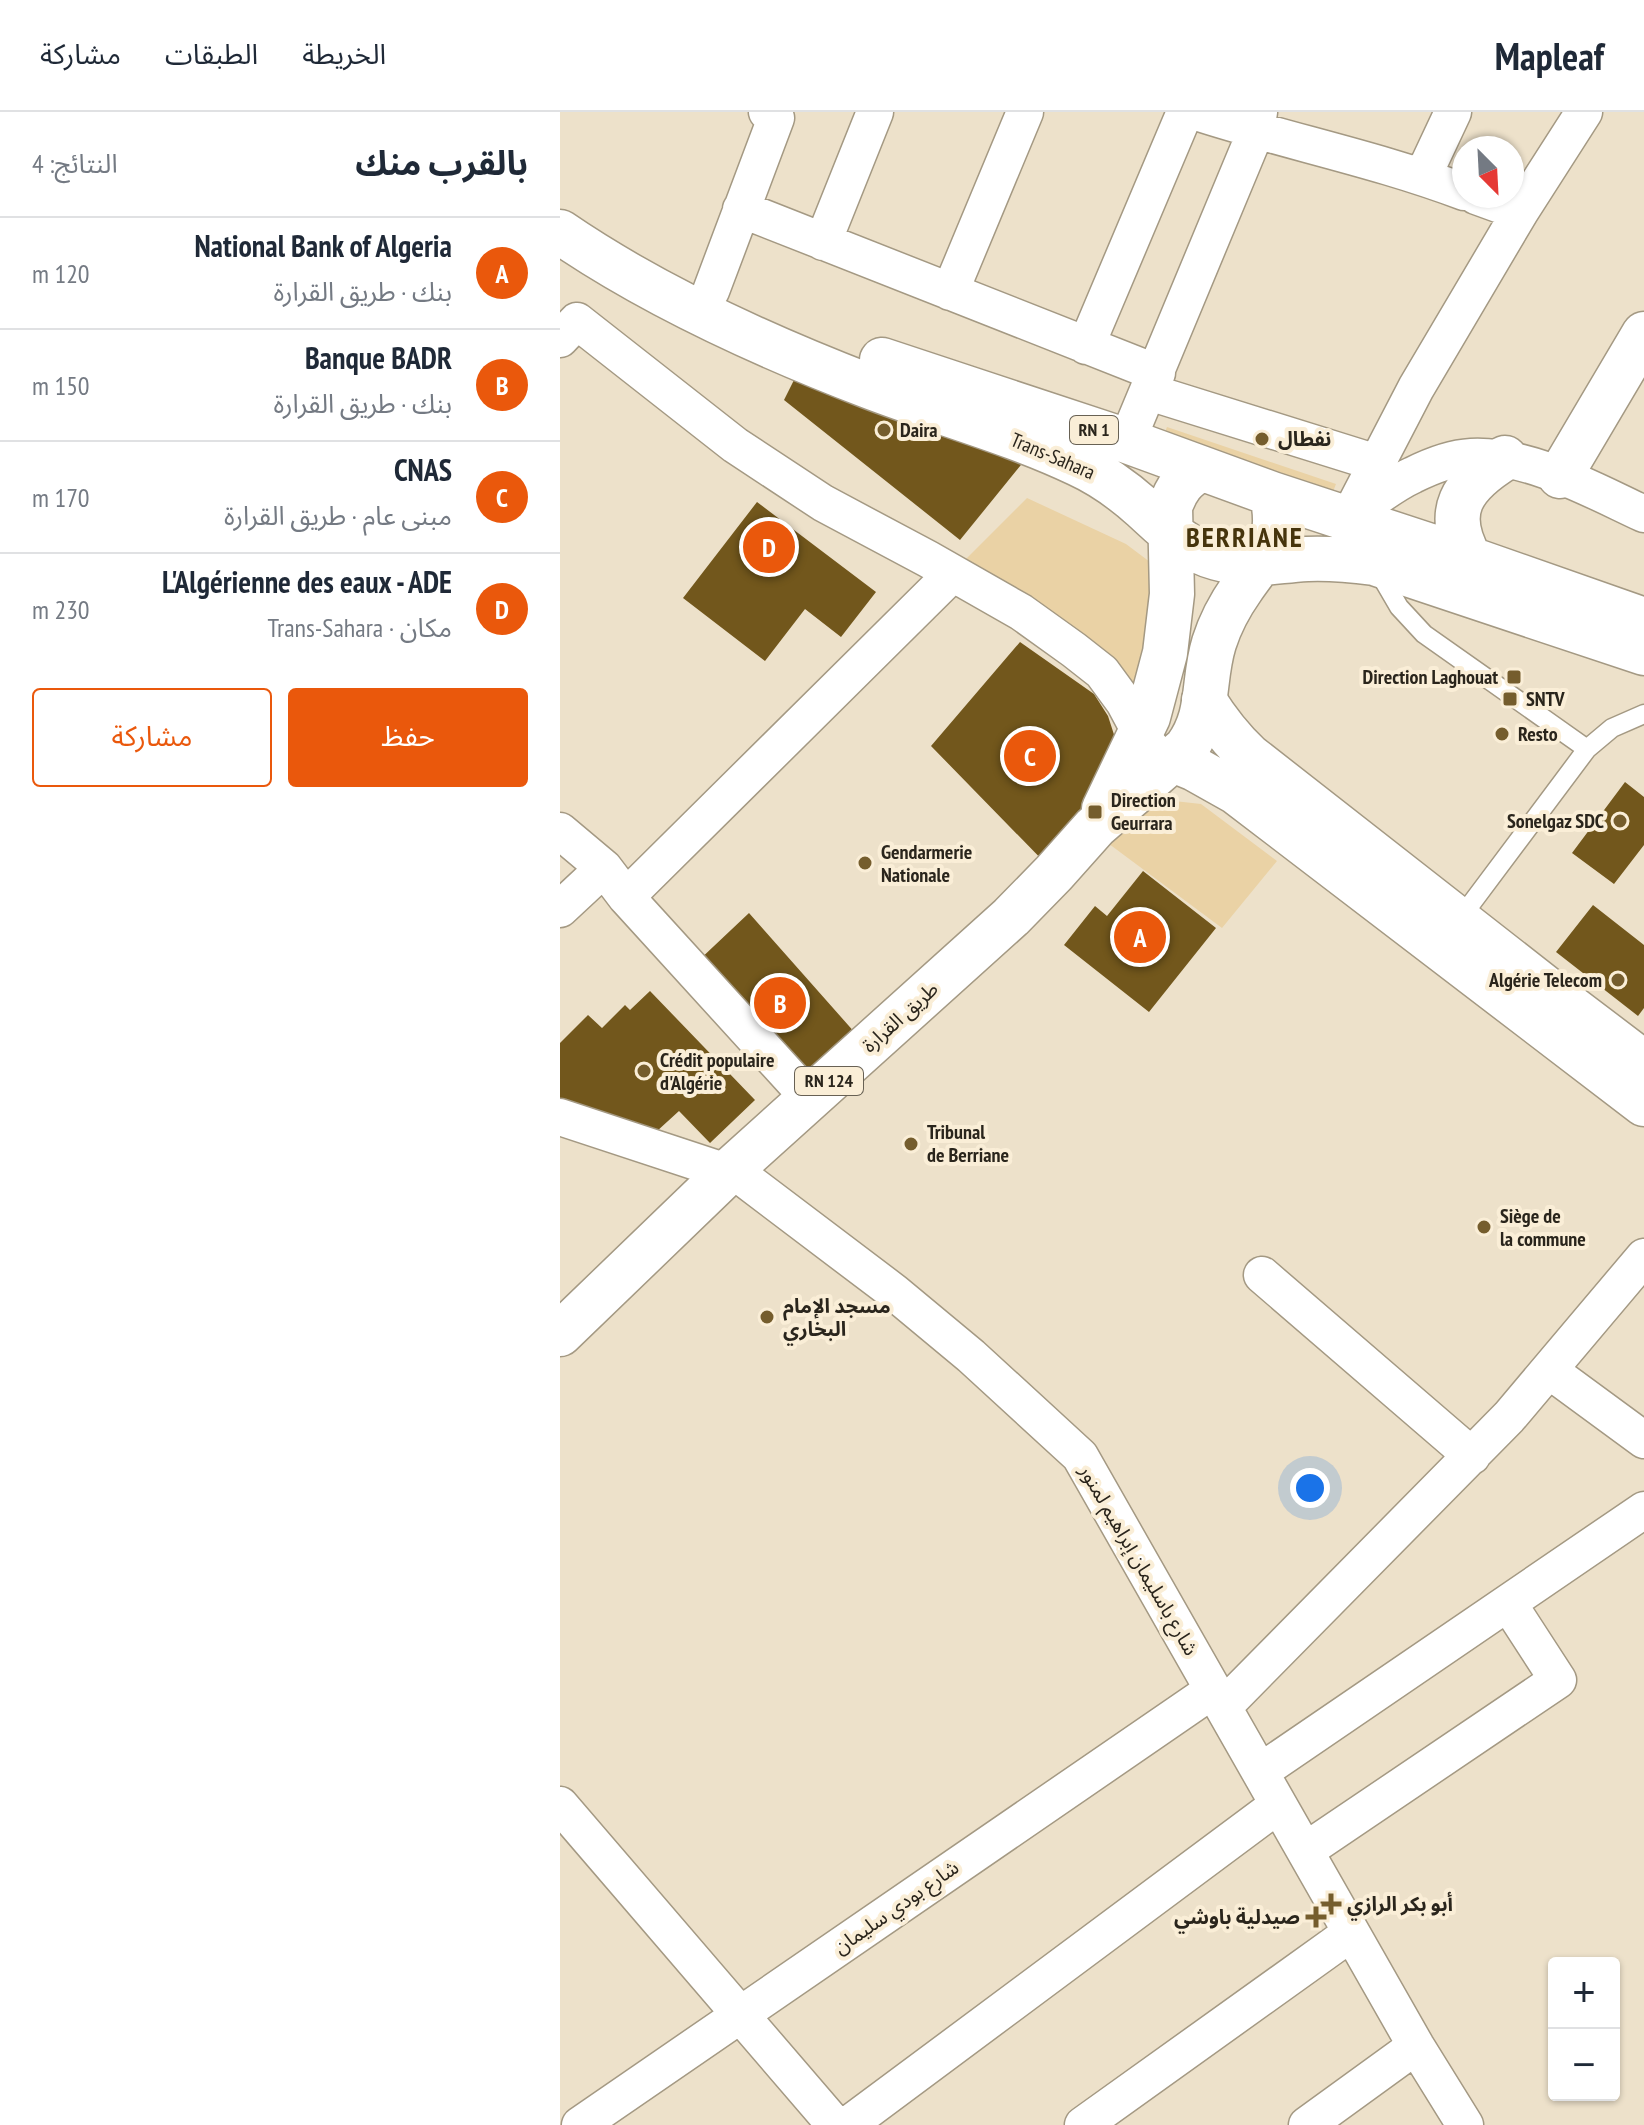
<!DOCTYPE html>
<html lang="ar">
<meta charset="utf-8">
<style>
:root{--surface:#fff;--page:#f6f6f7;--text:#1f2937;--muted:#747a83;--line:#e0e1e3;--accent:#ea580c}
body{margin:0;font-family:"PT Sans Narrow","Noto Sans Arabic",sans-serif;background:var(--page);color:var(--text);direction:rtl}
.controls{position:absolute;right:24px;bottom:24px;display:grid;overflow:hidden;border-radius:8px;box-shadow:0 2px 6px #0004}
.controls button{width:72px;height:72px;display:grid;place-items:center;padding:0;border:0;border-bottom:2px solid var(--line);background:var(--surface);color:var(--text);font:40px sans-serif}
.compass{position:absolute;left:892px;top:24px;width:72px;height:72px;border-radius:50%;background:var(--surface);box-shadow:0 2px 6px #0004;rotate:156deg}
.you{position:absolute;left:750px;top:1376px;width:28px;height:28px;margin:-20px;border:6px solid #fff;border-radius:50%;background:#1a73e8;box-shadow:0 0 0 12px #1a73e833}
.badge{display:grid;place-items:center;width:52px;height:52px;border-radius:50%;background:var(--accent);color:#fff;font-size:26px;font-weight:700}
.pin{position:absolute;translate:-50% -50%;border:4px solid #fff;box-shadow:0 2px 8px #0006}
.list{margin:0;padding:0;list-style:none}
h2{display:flex;justify-content:space-between;align-items:center;height:104px;margin:0;padding:0 32px;font-size:34px}
h2 small{font-size:26px;font-weight:400;color:var(--muted)}
.list li{display:grid;grid-template-columns:52px 1fr auto;gap:24px;align-items:center;box-sizing:border-box;height:112px;padding:0 32px;border-top:2px solid var(--line)}
.list b{display:block;font-size:30px;white-space:nowrap}
.list p{margin:0;font-size:26px;white-space:nowrap;color:var(--muted)}
.list em{font-size:26px;font-style:normal;color:var(--muted)}
.actions{display:flex;gap:16px;padding:24px 32px}
.actions a{flex:1;padding:18px 0;border:2px solid var(--accent);border-radius:8px;text-align:center;font-size:28px;color:var(--accent)}
.actions .main{background:var(--accent);color:#fff}
.map{position:relative;flex:none;width:1084px;height:2013px;overflow:hidden;direction:ltr}
header{display:flex;align-items:center;gap:48px;box-sizing:border-box;height:112px;padding:0 40px;background:var(--surface);border-bottom:2px solid var(--line)}
header strong{font-size:38px}
nav{display:flex;gap:44px;margin-inline-start:auto;font-size:28px}
main{display:flex}
aside{flex:1;background:var(--surface)}
.map>svg:first-child{display:block}
</style>
<header>
<strong>Mapleaf</strong>
<nav><a>الخريطة</a><a>الطبقات</a><a>مشاركة</a></nav>
</header>
<main>
<div class="map">
<svg width="1084" height="2013" viewBox="0 0 1084 2013">
<rect width="100%" height="100%" fill="#ede1ca"/>
<path fill="#ead2a5" d="M607 315 776 372 771 385 602 327Z
M467 386 566 432 594 453 601 519 569 585 391 462Z
M605 688 641 692 717 749 662 816 537 723 574 702Z"/>
<path fill="#72571c" d="M237 262 465 348 400 428 224 288Z
M197 390 316 480 281 525 245 497 205 549 123 486Z
M460 530 534 582 548 604 558 635 493 759 371 634Z
M1065 670 1084 685V733L1054 772 1012 741Z
M583 759 656 816 589 900 504 833 535 794 547 804Z
M1033 793 1084 833V896L1078 904 996 840Z
M189 801 304 931 249 979 136 851Z
M90 879 195 988 150 1031 119 999 85 1030 0 991V931L28 903 42 916 65 893 70 898Z"/>
<g fill="none" stroke-linecap="round" stroke-linejoin="round">
<g stroke="#a49983" stroke-width="21">
<path id="lane" d="M818 459 839 495 864 522 1027 637
M899 808 1027 637 1052 616 1084 602"/>
</g>
<g stroke="#a49983" stroke-width="39">
<path id="street" d="M636 0C725 29 817 47 904 80
M863 64 893 0
M181 97 597 261
M960 100 1024 0
M263 130 315 0
M151 179 216 6 207 0
M390 180 465 0
M0 227 17 209 175 333 263 391 368 447 461 500 514 538 542 560 564 590 586 631 592 637
M526 234 625 0
M589 280 817 351
M567 329 696 19 699 0
M792 403C812 389 831 373 853 363 871 354 892 346 911 345 969 342 1032 378 1084 402
M788 407 856 276 960 100 916 84
M0 719 44 756 66 785
M0 797 44 756
M250 987 66 785 392 462
M0 1005 182 1065 334 1180 411 1244 520 1344 856 1934 905 2013
M702 1163 912 1344
M990 1259 1084 1328
M663 1595 949 1305 1084 1145
M700 1660 1084 1398
M0 1693 275 2013
M745 1739 998 1568 948 1491
M20 2013 653 1578
M288 2013 718 1693
M523 2013 791 1821
M747 2013 856 1934"/>
</g>
<g stroke="#a49983" stroke-width="47">
<path id="secondary" d="M1000 364 1084 222
M644 588C657 609 671 627 689 644L997 885 1084 951
M613 648 635 657 676 680 1084 992"/>
</g>
<g stroke="#a49983" stroke-width="47">
<path id="primary" d="M0 120C92 183 204 234 308 274 378 301 451 320 518 352 542 363 564 379 583 396 607 418 625 437 657 446 694 456 712 449 747 447 770 446 791 448 814 451L1084 541
M322 248 567 329 712 382 910 447 1084 508
M910 447C883 399 902 373 945 346
M544 697 588 605 605 541 612 482 610 395C616 377 624 366 641 357
M0 1222 168 1060 451 805 494 761 535 715 626 636C651 602 642 570 654 531 660 512 670 493 682 476 707 440 722 431 712 382"/>
</g>
<use href="#lane" stroke="#fff" stroke-width="18"/>
<use href="#street" stroke="#fff" stroke-width="36"/>
<use href="#secondary" stroke="#fff" stroke-width="44"/>
<use href="#primary" stroke="#fff" stroke-width="44"/>
</g>
<g fill="#755d2d" stroke="#faeed7" stroke-width="3">
<circle cx="324" cy="318" r="8"/>
<circle cx="702" cy="327" r="8"/>
<rect x="946" y="557" width="16" height="16" rx="4"/>
<rect x="942" y="579" width="16" height="16" rx="4"/>
<circle cx="942" cy="622" r="8"/>
<rect x="527" y="692" width="16" height="16" rx="4"/>
<circle cx="1060" cy="709" r="8"/>
<circle cx="305" cy="751" r="8"/>
<circle cx="1058" cy="868" r="8"/>
<circle cx="84" cy="959" r="8"/>
<circle cx="351" cy="1032" r="8"/>
<circle cx="924" cy="1115" r="8"/>
<circle cx="207" cy="1205" r="8"/>
<path d="M767 1780h8v8h8v8h-8v8h-8v-8h-8v-8h8z"/>
<path d="M752 1793h8v8h8v8h-8v8h-8v-8h-8v-8h8z"/>
</g>
<g text-anchor="middle" stroke-width="8" stroke-linejoin="round" paint-order="stroke">
<g fill="#faeed7" stroke="#686154" stroke-width="2">
<rect x="510" y="304" width="48" height="28" rx="6"/>
<rect x="235" y="955" width="68" height="28" rx="6"/>
</g>
<g font-size="18" font-weight="bold" fill="#2a251c">
<text x="534" y="324">RN 1</text>
<text x="269" y="975">RN 124</text>
</g>
<g font-size="20" font-weight="bold" fill="#2a251c" stroke="#faeed7" text-anchor="start">
<text x="340" y="325">Daira</text>
<text x="718" y="334">نفطال</text>
<text x="938" y="572" text-anchor="end">Direction Laghouat</text>
<text x="966" y="594">SNTV</text>
<text x="958" y="629">Resto</text>
<text x="551" y="695">Direction<tspan x="551" dy="23">Geurrara</tspan></text>
<text x="1044" y="716" text-anchor="end">Sonelgaz SDC</text>
<text x="321" y="747">Gendarmerie<tspan x="321" dy="23">Nationale</tspan></text>
<text x="1042" y="875" text-anchor="end">Algérie Telecom</text>
<text x="100" y="955">Crédit populaire<tspan x="100" dy="23">d'Algérie</tspan></text>
<text x="367" y="1027">Tribunal<tspan x="367" dy="23">de Berriane</tspan></text>
<text x="940" y="1111">Siège de<tspan x="940" dy="23">la commune</tspan></text>
<text x="223" y="1201">مسجد الإمام<tspan x="223" dy="23">البخاري</tspan></text>
<text x="787" y="1799">أبو بكر الرازي</text>
<text x="740" y="1812" text-anchor="end">صيدلية باوشي</text>
</g>
<g font-size="20" fill="#2a251c" stroke="#faeed7">
<text transform="translate(493 344) rotate(23)" y="7">Trans-Sahara</text>
<text transform="translate(340 905) rotate(-42)" y="7">طريق القرارة</text>
<text transform="translate(579 1448) rotate(60)" y="7">شارع باسليمان إبراهيم لمنور</text>
<text transform="translate(336 1795) rotate(-35)" y="7">شارع بودي سليمان</text>
</g>
<g font-size="28" font-weight="bold" letter-spacing="2" fill="#46340c" stroke="#faeed7">
<text x="685" y="435">BERRIANE</text>
</g>
</g>
</svg>
<div class="controls">
<button>+</button>
<button>−</button>
</div>
<svg class="compass" viewBox="-18 -18 36 36"><path d="M0-13l5 13h-10z" fill="#e53935"/><path d="M0 13l5-13h-10z" fill="#747a83"/></svg>
<div class="you"></div>
<div class="pin badge" style="left:580px;top:825px">A</div>
<div class="pin badge" style="left:220px;top:891px">B</div>
<div class="pin badge" style="left:470px;top:644px">C</div>
<div class="pin badge" style="left:209px;top:435px">D</div>
</div>
<aside>
<h2>بالقرب منك<small>النتائج: 4</small></h2>
<ul class="list">
<li><span class="badge">A</span><div><b>National Bank of Algeria</b><p>بنك · طريق القرارة</p></div><em>120 m</em></li>
<li><span class="badge">B</span><div><b>Banque BADR</b><p>بنك · طريق القرارة</p></div><em>150 m</em></li>
<li><span class="badge">C</span><div><b>CNAS</b><p>مبنى عام · طريق القرارة</p></div><em>170 m</em></li>
<li><span class="badge">D</span><div><b>L'Algérienne des eaux - ADE</b><p>مكان · Trans-Sahara</p></div><em>230 m</em></li>
</ul>
<div class="actions"><a class="main">حفظ</a><a>مشاركة</a></div>
</aside>
</main>
